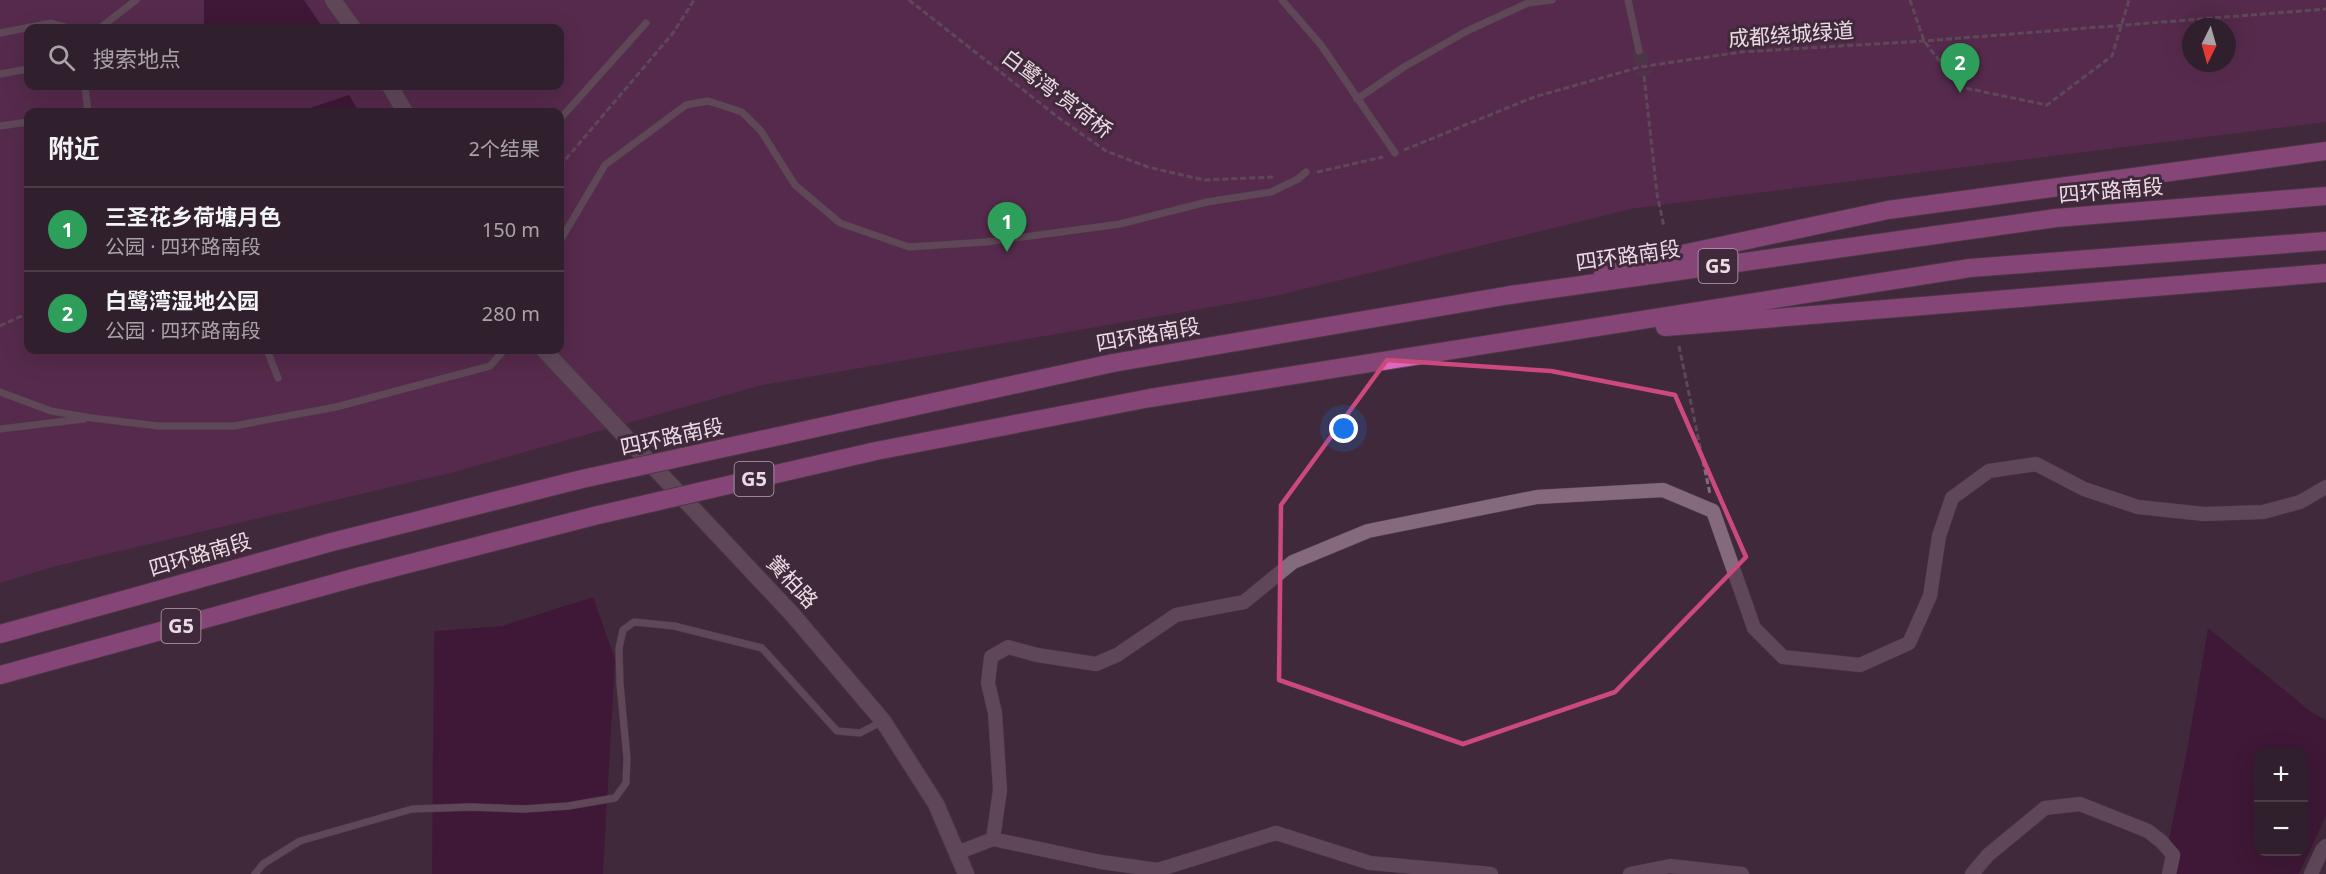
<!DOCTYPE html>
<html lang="zh">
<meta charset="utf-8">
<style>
:root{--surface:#301f2c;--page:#382734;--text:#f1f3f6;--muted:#a8a2a9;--line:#4b3d48;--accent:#b45309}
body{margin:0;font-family:"Noto Sans","Noto Sans SC",sans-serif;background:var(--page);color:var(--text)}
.controls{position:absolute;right:18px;bottom:18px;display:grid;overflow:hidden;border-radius:12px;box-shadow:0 6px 24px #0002}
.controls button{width:54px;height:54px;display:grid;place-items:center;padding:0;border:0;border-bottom:2px solid var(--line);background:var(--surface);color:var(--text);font:30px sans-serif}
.compass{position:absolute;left:2182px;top:18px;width:54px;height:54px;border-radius:50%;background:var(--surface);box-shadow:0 6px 24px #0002;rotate:185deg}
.you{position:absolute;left:1344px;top:429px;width:21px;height:21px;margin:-15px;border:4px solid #fff;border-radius:50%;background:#1a73e8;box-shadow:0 0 0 9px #1a73e833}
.badge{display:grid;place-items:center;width:39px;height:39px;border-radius:50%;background:var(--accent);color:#fff;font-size:20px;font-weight:700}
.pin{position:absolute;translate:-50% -50px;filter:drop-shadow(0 2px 3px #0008)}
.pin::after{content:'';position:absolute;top:32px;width:21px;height:18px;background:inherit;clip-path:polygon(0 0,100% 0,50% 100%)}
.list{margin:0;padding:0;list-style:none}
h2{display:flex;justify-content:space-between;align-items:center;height:78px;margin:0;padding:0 24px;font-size:26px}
h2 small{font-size:20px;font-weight:400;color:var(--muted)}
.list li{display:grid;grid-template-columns:39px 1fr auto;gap:18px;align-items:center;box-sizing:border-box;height:84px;padding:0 24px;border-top:2px solid var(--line)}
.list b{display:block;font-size:22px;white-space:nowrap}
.list p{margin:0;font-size:20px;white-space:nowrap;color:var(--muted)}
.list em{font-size:20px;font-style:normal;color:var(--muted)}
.icon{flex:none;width:33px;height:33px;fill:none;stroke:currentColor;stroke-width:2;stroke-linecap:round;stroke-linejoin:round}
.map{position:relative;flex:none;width:2326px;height:874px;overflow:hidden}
.search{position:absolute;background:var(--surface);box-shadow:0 6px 24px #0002;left:24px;top:24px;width:540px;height:66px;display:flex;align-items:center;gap:15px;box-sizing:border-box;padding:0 21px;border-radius:12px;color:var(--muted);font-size:22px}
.panel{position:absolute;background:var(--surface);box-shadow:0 6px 24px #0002;left:24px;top:108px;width:540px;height:246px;border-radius:12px}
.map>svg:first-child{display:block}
</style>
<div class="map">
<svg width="2326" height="874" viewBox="0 0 2326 874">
<rect width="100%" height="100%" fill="#40293a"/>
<path fill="#722a62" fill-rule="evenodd" d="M0 0H2326V122L1635 208 1275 296 762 385 454 472 52 567 0 583ZM2191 27H2227V63H2191ZM28 28H560V86H28ZM28 112H560V350H28Z"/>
<path fill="#3d0432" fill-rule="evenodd" d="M204 0H304L323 28H204Z
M349 95 359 112H298Z
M593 597 615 659 603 874H432L434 631 502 626Z
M2208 628 2310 711 2326 720V816L2299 874H2162L2188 745ZM2258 752H2304V852H2258Z"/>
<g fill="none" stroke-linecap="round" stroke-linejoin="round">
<path stroke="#5a4454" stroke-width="14" stroke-dasharray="14 7" stroke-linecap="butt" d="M1639 51 1644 76"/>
<g stroke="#594654" stroke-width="8">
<path id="service" d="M1282 0 1321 45 1395 153
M1628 0 1639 51
M100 28 136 0
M0 33 51 23 69 28
M0 74 28 69
M85 86 88 112H86
M1357 99 1404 67 1467 31 1528 3 1552 0
M560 119 646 23
M0 126 28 122
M560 241 605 165 686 105 708 101 742 112 761 131 795 185 840 223 909 247 986 242 1120 224 1207 202 1271 192 1298 179 1306 172
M267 350 278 378
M0 392 51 411 92 418 158 426H234L336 407 490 366 504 350
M0 429 84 419
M255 874 263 864 300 841 412 809 471 807 524 809 568 806 615 798 626 783 627 758 620 684 619 648 623 630 634 622 674 626 762 648 837 731 860 733 883 721"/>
</g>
<g stroke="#594654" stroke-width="15">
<path id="minor" d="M993 839 1000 790 995 713 988 683 991 657 1008 647 1037 655 1096 664 1117 655 1176 615 1244 602 1293 562 1368 531 1537 497 1663 490 1713 511 1754 628 1783 657 1860 665 1909 643 1930 596 1939 536 1952 498 1989 471 2036 464 2084 489 2138 507 2204 514 2263 512 2300 502 2326 487
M957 853 993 839 1101 862 1158 870 1276 833 1370 863 1491 874
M1630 874 1670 866 1742 874
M1972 874 1988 855 2045 808 2080 804 2148 831 2162 842 2173 855 2169 874
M2311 874 2322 850 2326 846"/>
</g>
<g stroke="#594654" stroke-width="18">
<path id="tertiary" d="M333 0 353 28
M390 86 405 112
M544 350 792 614 883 721 936 804 966 874"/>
</g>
<g stroke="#594654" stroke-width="20">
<path id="motorway" d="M1603 271 1888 210 2326 151
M1665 327 2326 273
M1113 363 1510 295 2056 218 2326 196
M1150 398 1970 268 2326 241
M0 634 332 542
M0 675 361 576"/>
</g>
<path stroke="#816d7c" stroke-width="3" stroke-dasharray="6 3" stroke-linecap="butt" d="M909 0 1059 118 1106 151 1148 167 1204 180 1274 177
M1910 0 1924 41 1960 87 2047 105 2112 56 2129 0
M1644 76 1657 194 1664 227
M1404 150 1534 97 1640 67 1741 52 1924 41 2326 9
M560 166 673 33 694 0
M1317 172 1383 157
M0 326 28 313
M1679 346 1710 494"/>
<use href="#service" stroke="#856a7d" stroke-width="7"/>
<use href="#minor" stroke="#856a7d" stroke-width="14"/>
<use href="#tertiary" stroke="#856a7d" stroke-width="16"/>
<use href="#motorway" stroke="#db67c0" stroke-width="18"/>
<g stroke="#594654" stroke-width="20" stroke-linecap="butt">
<path id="motorway-bridge" d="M332 542 582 479 1113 363
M361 576 594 516 876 451 1150 398"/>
</g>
<use href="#motorway-bridge" stroke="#db67c0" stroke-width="18"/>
</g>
<path d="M0 0H2326V874H0ZM1387 360 1551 371 1675 395 1746 557 1615 692 1463 744 1279 680 1281 505Z" fill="#40293a" fill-opacity=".55" fill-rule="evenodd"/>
<path fill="none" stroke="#cc497e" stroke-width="4.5" stroke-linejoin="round" d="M1387 360 1551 371 1675 395 1746 557 1615 692 1463 744 1279 680 1281 505Z"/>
<g text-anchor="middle" stroke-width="6" stroke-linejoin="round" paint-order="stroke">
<g fill="#40293a" stroke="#b7a6b2" stroke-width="1.5">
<rect x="1698.5" y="249" width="39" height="34" rx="4.5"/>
<rect x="734.5" y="462" width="39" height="34" rx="4.5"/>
<rect x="161.5" y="609" width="39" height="34" rx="4.5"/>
</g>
<g font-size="20" font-weight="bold" fill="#eadbe5">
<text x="1718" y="273">G5</text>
<text x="754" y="486">G5</text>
<text x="181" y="633">G5</text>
</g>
<g font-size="21" fill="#eadbe5" stroke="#40293a">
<text transform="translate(1791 35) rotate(-4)" y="7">成都绕城绿道</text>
<text transform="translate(1057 94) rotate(37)" y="7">白鹭湾·赏荷桥</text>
<text transform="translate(2111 191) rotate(-5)" y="7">四环路南段</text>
<text transform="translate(1628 256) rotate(-8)" y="7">四环路南段</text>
<text transform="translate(1148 335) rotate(-10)" y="7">四环路南段</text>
<text transform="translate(672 437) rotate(-12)" y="7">四环路南段</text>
<text transform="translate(200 555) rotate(-16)" y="7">四环路南段</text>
<text transform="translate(792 582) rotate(47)" y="7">黉柏路</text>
</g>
</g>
</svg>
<div class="controls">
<button>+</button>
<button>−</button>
</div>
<svg class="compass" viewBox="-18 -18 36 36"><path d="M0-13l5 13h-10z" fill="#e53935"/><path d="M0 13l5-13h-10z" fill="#a8a2a9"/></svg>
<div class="you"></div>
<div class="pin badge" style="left:1007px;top:252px;background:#2e9e5b">1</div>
<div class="pin badge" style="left:1960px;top:93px;background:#2e9e5b">2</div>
<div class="search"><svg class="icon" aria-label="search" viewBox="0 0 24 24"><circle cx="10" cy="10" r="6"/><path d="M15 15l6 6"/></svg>搜索地点</div>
<section class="panel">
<h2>附近<small>2个结果</small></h2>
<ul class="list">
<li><span class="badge" style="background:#2e9e5b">1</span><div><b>三圣花乡荷塘月色</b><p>公园 · 四环路南段</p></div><em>150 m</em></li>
<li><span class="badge" style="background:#2e9e5b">2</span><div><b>白鹭湾湿地公园</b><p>公园 · 四环路南段</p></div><em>280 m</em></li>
</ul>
</section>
</div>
